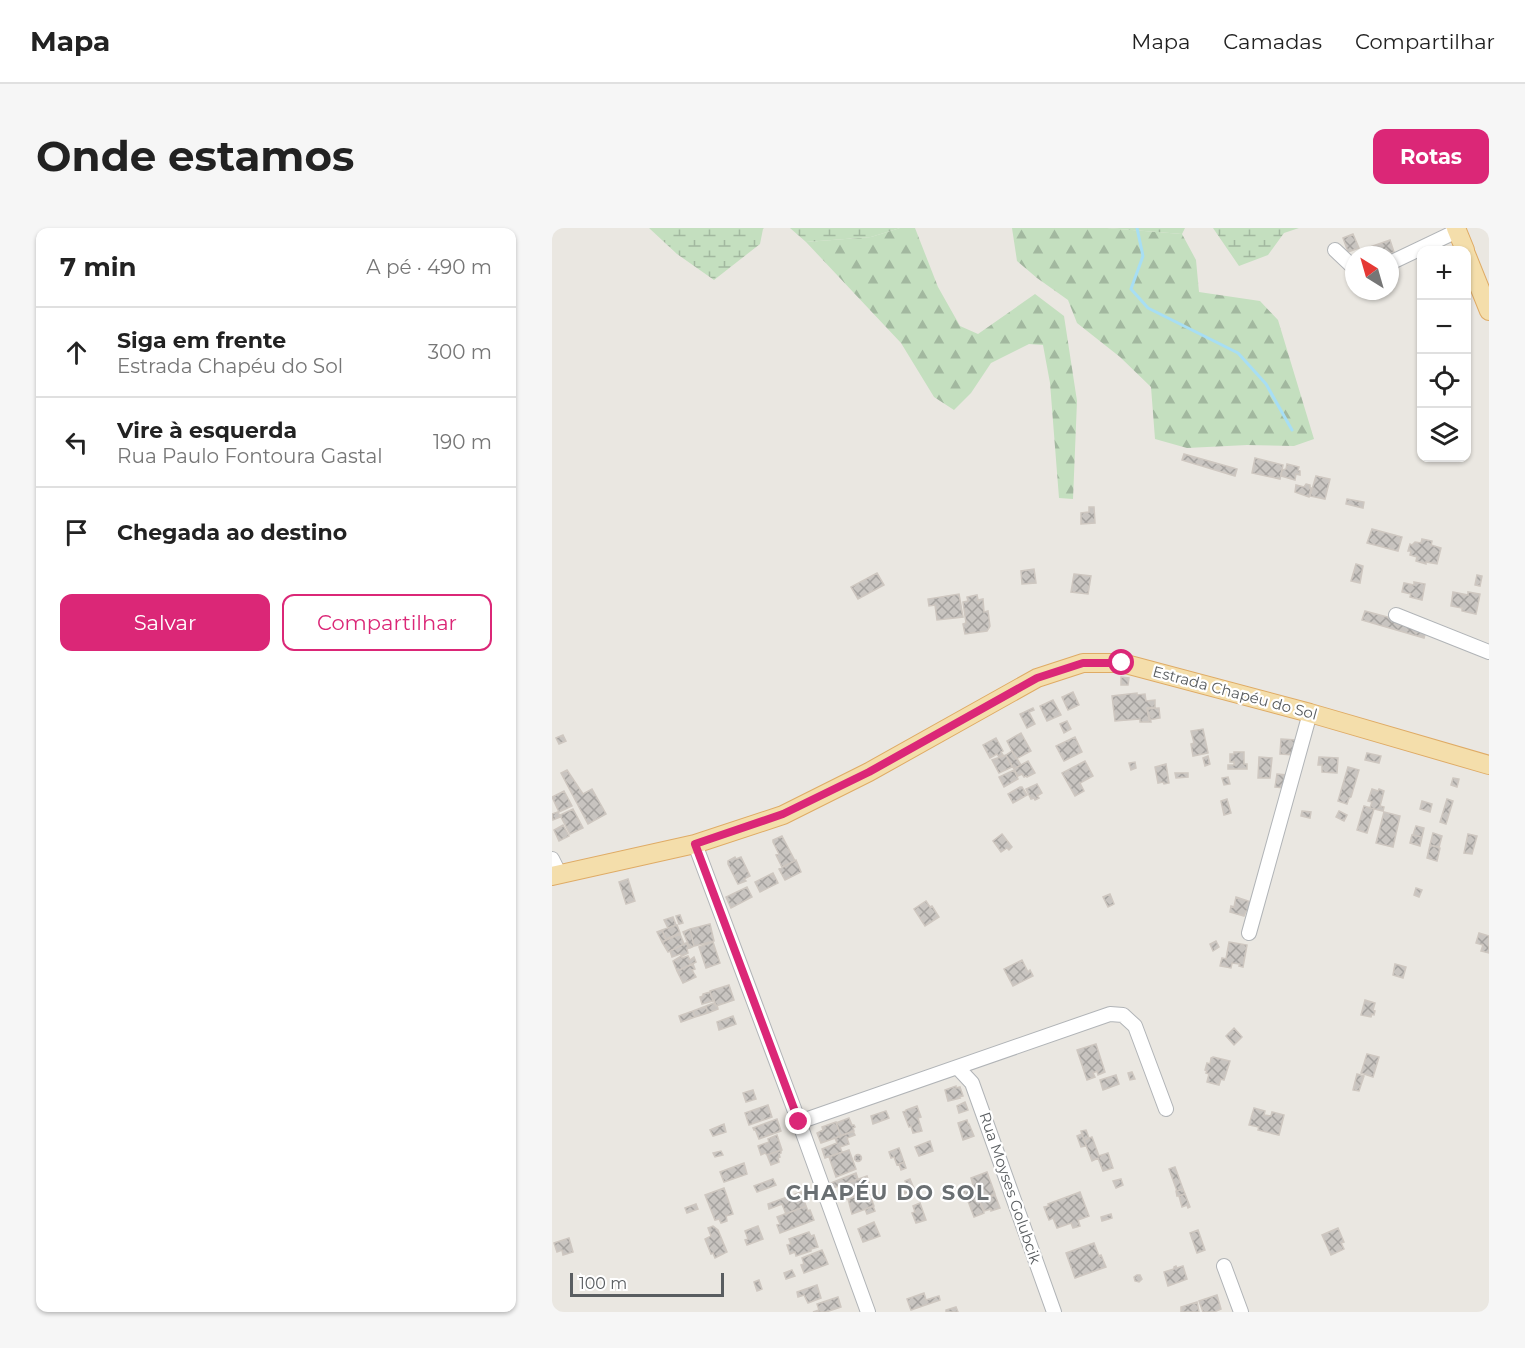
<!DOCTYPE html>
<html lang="pt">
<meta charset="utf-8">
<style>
:root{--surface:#fff;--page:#f6f6f6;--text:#222;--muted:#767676;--line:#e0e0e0;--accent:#db2777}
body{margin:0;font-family:Montserrat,sans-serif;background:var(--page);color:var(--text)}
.controls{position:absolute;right:18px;top:18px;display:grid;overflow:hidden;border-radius:12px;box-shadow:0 2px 4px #0004}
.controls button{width:54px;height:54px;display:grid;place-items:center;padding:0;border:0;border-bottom:2px solid var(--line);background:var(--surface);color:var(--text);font:30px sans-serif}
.compass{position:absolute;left:793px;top:18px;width:54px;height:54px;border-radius:50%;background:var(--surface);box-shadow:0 2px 4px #0004;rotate:323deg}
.scale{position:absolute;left:18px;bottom:15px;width:154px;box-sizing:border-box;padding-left:6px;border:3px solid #595d60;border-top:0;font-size:16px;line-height:21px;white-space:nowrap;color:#595d60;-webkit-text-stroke:4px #fff;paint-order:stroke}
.stop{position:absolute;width:18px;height:18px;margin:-14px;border:4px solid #db2777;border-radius:50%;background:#fff}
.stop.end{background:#db2777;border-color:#fff;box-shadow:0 2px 6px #0008}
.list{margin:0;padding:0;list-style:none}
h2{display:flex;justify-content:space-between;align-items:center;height:78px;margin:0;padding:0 24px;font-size:26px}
h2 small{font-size:20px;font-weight:400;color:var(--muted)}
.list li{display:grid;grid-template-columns:39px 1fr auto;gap:18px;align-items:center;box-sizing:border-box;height:90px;padding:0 24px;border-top:2px solid var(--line)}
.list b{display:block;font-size:22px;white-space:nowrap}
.list p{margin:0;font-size:20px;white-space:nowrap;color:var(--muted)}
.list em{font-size:20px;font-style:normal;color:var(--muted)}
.actions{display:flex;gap:12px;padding:18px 24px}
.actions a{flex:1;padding:14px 0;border:2px solid var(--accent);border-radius:12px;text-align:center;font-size:21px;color:var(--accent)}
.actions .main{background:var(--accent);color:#fff}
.icon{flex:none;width:33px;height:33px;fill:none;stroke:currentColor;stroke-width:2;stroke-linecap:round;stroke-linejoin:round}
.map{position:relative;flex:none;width:937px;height:1084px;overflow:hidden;border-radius:12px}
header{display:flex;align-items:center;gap:36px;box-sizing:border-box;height:84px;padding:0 30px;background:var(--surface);border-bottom:2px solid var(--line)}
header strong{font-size:28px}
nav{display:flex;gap:33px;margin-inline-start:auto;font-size:21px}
.intro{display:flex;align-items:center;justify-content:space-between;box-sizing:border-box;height:144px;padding:0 36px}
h1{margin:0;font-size:42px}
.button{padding:15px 27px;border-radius:12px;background:var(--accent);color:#fff;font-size:21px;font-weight:700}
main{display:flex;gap:36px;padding:0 36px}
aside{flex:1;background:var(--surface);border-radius:12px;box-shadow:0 2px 4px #0004}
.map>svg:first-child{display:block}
</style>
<header>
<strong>Mapa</strong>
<nav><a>Mapa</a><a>Camadas</a><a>Compartilhar</a></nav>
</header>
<div class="intro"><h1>Onde estamos</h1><a class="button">Rotas</a></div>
<main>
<aside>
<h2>7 min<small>A pé · 490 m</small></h2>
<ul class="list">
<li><svg class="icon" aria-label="ahead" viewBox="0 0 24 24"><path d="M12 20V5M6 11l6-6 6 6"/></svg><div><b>Siga em frente</b><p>Estrada Chapéu do Sol</p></div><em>300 m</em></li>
<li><svg class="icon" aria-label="left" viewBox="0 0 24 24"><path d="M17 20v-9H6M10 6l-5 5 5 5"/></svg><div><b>Vire à esquerda</b><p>Rua Paulo Fontoura Gastal</p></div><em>190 m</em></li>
<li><svg class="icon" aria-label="arrive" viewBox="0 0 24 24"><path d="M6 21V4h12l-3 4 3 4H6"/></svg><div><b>Chegada ao destino</b></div></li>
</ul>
<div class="actions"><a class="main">Salvar</a><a>Compartilhar</a></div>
</aside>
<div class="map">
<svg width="937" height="1084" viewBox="0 0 937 1084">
<defs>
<pattern id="forest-firs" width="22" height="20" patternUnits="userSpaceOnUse" patternTransform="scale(1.5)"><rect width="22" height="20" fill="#c4dfbf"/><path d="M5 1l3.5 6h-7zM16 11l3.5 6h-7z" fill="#a2b89f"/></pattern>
<pattern id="wetland-marsh" width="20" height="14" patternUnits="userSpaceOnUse" patternTransform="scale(1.5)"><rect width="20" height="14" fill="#c4dfbf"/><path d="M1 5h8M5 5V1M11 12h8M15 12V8" fill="none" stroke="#a2b89f"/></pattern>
<pattern id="building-cross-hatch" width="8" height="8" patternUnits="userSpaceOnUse" patternTransform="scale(1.5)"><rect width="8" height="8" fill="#c8c4c0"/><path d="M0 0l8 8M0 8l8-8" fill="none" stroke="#a5a29f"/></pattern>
</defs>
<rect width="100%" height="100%" fill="#eae7e1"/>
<path fill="url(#forest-firs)" d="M348 0H363L386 59 408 98 426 106 483 66 512 88 525 173 521 271 507 270 498 155 491 117 477 116 439 135 419 165 402 182 382 169 349 115 254 14 319 9Z
M460 0H555L630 6 644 32 647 64 708 73 726 92 762 211 742 218 695 217 635 220 603 211 599 159 568 129 525 95 516 72 485 50 465 33Z"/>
<path fill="url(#wetland-marsh)" d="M97 0H212L211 1 208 16 162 52 125 26Z
M238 0H348L319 9 254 14Z
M555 0H633L630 6Z
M661 0H747L732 5 716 27 687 38Z"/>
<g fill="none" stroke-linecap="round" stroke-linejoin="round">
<path stroke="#a7def4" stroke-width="3" d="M585 0 591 28 579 61 596 80 686 125 714 156 740 202"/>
</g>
<path fill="url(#building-cross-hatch)" stroke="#cec7c0" stroke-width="1.5" d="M801 6 807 20 796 24 791 10Z
M838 12 842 24 833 27H821L818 19Z
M632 226 685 241 683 248 630 232Z
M703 230 731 237 728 251 700 245Z
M735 236 747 239 746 242 748 243V247L744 246 743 252 729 248 730 242 734 241Z
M764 248 778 251 773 271 758 268Z
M754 256 758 257V260H759L757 269 743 264 744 257 752 259Z
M795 271 812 274 811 280 794 276Z
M537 279H542L543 295 529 296V285L537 284Z
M820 301 850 309 846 323 815 315Z
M870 311 880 313 879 317 889 320 885 336 874 334V336L864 333 865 329 858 327 859 323H856L858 316 860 317 863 314 869 315Z
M804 336 811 338 808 355 799 353Z
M482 341 484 355 470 356 469 343Z
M325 345 332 357 306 371 299 359Z
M522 346 539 348 536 366 519 364Z
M925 347 930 348 928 358 923 357Z
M862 354 873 356 870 372 858 369 859 366 850 364 852 355 862 357Z
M901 364 916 367V364L928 366 924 386 910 383V380L899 378Z
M407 366 411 389 385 392 383 377 377 378 376 371Z
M425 367 426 372 431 371 432 384 436 383 438 398 435 403 413 406 411 396 414 395 411 374 416 373 415 369Z
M813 383 861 396 874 403 872 410 810 392Z
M569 449 577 450 576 457H569Z
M521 464 527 477 516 482 510 469Z
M585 465V467L593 466 594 473 603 472V479L595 480 599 494H588V491L563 493 560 468Z
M501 472 509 487 495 493 488 478Z
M481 480 482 482 477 484 483 496 475 500 468 486Z
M607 480 608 490 597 492 595 481Z
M515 493 519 501 512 505 508 496Z
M651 501 656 525 641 528 639 516 642 515 639 503Z
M469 505 479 523 464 531 455 513Z
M11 507 14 513 7 516 4 510Z
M523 509 530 524 512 533 504 518Z
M444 510 451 523 449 524 451 527 447 529 445 526 438 530 431 517Z
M729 511 744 512 743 527 728 526Z
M460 523 469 537 462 541 454 527Z
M682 524H692V536H695V541H676V537H682V534H678V526H682Z
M815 525 829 528 827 535 813 532Z
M454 527 460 539 447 545 440 532Z
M656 528 658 536 653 538 651 530Z
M707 529 720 530 718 550H706Z
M767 529 786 530 785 545 770 544V537H766Z
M476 533 483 545 475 549 474 548 472 549 470 546 466 548 462 541Z
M533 533 541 548 528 555 532 563 523 568 510 545Z
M583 534 584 540 579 542 577 535Z
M614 536 617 555 612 556 611 554 606 555 603 539Z
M796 539 807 542 799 569 797 570 795 576 786 573Z
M15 542 31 566 40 561 54 586 36 596 9 545Z
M462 542 466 551 452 559 447 549Z
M623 545H636V549L624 550Z
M725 546 735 547 733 560 723 559Z
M676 549 678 556 672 557 670 550Z
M901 550 907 551 905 559 899 557Z
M485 556 490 565 485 568 487 570 483 572 482 570 479 571 474 561Z
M468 559H470L475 567 461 575 456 566Z
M820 561 826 563 827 561 832 563 828 578 832 579 831 583 818 580 820 574 816 573Z
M12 563 20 578 7 584 0 569Z
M675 571 679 585 672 587 669 573Z
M895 571 901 573 894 596 888 594Z
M870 573 880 576 878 584 868 581Z
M812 578 822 581 815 605 805 602Z
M21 581 31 600 18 606 8 587Z
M750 583 759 584 758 590 749 588Z
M787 583 795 587 792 593 784 589Z
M6 584 8 589 1 592 0 586Z
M832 584 848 588 841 619 824 615Z
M11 597 17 608 7 613 2 602Z
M864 598 872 600 870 609 861 607Z
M881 605 890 608 887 619 878 617Z
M450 606 460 619 457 622 455 620 449 624 441 613Z
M916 606 925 608 920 626 912 625Z
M860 607 870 609 868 618 858 615Z
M230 608 243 633 230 639 224 627 227 626 221 614V612Z
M878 617 888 620 885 633 875 630Z
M183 629 184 631 189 629 198 648 192 651 194 653 186 656 176 636V633Z
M244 632 249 644 233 652 227 641Z
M221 645 226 655 208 664 203 654Z
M76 651 83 673 74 676 67 654Z
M195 659 200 669 179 680 174 669Z
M864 660 870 662 867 669 862 667Z
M558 666 562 676 556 679 551 669Z
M684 669 699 674 696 683H694L692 688 678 684 679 678 682 679Z
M374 673 378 679 380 678 387 689 373 698 362 681Z
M128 687 131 695 127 696 124 688Z
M121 689 124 697 116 700 112 692Z
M158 696 162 713 142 718 138 701Z
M125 697 128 705 114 711 110 702Z
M138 701 142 718 138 720 131 704Z
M110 702 114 712 110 714 105 704Z
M927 705 937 708V725L929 723 931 717 924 715Z
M128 706 132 716 116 724 110 714Z
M664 713 667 719 661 723 658 716Z
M161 714 168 735 154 740 147 719Z
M677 714 695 717 691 739 687 738 688 736 680 735 679 740 668 738 670 730 674 731Z
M134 715 137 720 135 721 136 725 130 728 128 726 120 729 118 723Z
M129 728 130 730 136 728 138 732 142 729 144 734 125 743 121 733Z
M470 732 476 744 478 742 481 748 461 758 452 741Z
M141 736 143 741 140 742 144 749 131 755 125 743Z
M843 736 854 739 851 750 841 747Z
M177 757 182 772 164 778 162 772 161 773 158 763Z
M158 764 161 773 150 776 148 769 151 768V766Z
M813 772 823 775 821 782 823 783 822 787 820 786 819 789 809 787Z
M162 775 163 777H165L166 781 156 785 154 778Z
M154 778 156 785 143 789 141 783Z
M141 783 143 789 129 794 127 788Z
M181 788 184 796 167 802 165 794Z
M682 800 690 809 682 817 674 808Z
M544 816 553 844 546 847 545 843 541 845 543 849 535 852 525 822Z
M815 826 827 829 821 849 809 845Z
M661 829 678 833 672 852 669 851 667 857 655 854 657 846 654 845 655 843 653 842 655 835 658 836 659 830Z
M580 844 583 851 578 852 576 845Z
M805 846 812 848 807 863 801 862Z
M564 847 567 856 551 862 548 852Z
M404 858V860L408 859 411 868 407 869 408 870 396 873 393 862Z
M201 862 204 871 194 874 191 865Z
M413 874 416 882 407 885 405 878Z
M216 877 220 889 197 897 193 885Z
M365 878 369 889 366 890 370 903 361 905 359 898 357 899 351 884 354 883V882Z
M702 880 713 883 712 887 719 888 720 884 732 887 727 907 706 902 707 899 697 897Z
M334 883 337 890 321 896 319 888Z
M297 890 300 897H302L303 899 301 900 302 903 289 908 284 895Z
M225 891 229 903 207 911 203 901 202 902 201 900Z
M415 892 416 896H417L422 908 411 912 406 895Z
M284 894 289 908 269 915 265 905 271 902 270 899Z
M172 896 174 904 161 908 158 902Z
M534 902 537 910 532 912 529 903Z
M301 903 303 907 295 910 297 916 288 919 290 924 273 930 270 921 285 915 283 910Z
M530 906 534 918 529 919 525 908Z
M225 907 230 922 215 927 213 925 209 927 206 918 217 914 216 911Z
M540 909 547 928 556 925 561 940 551 943 546 930 540 933 532 912Z
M378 913 381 923 367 928 363 919Z
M347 920 352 934 345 937 342 929 339 930 337 924Z
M229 922V925L227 926 228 929 226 930 227 934 219 937 215 927Z
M297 922 304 941 284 949 277 929Z
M169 923 171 927 163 929 161 925Z
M302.5 930a3.5 3.5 0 1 1 7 0a3.5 3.5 0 1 1-7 0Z
M352 934 354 940 349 942 347 936Z
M192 935 195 946 172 954 168 944Z
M623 939 631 961 625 963 617 941Z
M435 944 443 966 427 972 432 985 422 989 413 965 411 966 410 961 421 957 419 950Z
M304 945 306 951 281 960 279 955Z
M315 948 319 961 295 971 290 957Z
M221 951 224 957 205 964 202 958Z
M358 951 363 963 353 966 350 957 354 956 353 953Z
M569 951 571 957 564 960 561 953Z
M172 960 181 986 174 988 175 993 169 995 167 991 163 992 153 967Z
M631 961 633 966 625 968 624 963Z
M249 964 254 978 234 986 230 976 217 981 216 976Z
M528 964 537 988 526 992 528 998 521 1000 519 995 505 1000 501 990 497 992 492 979 497 978 496 976Z
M633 966 638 979 636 980 635 977 630 979 627 968Z
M318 967 322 978 300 986 296 971 304 968 305 971Z
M443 967 448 980 439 983V981L432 983 428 973Z
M368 975 374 992 364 995 360 985 363 984 361 978Z
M144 976 146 981 135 985 133 980Z
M254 978 256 983 258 982 262 992 228 1005 225 997 228 996 225 989Z
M321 978 323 983 315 986 313 981Z
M559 986 560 990 550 993 549 989Z
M322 994 328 1008 311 1014 306 1001Z
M161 998 166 1002 175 1024 163 1030 161 1025 159 1026 153 1011 159 1008 156 1000Z
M206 998 211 1011 195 1017 193 1012 196 1011 193 1003Z
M786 1000 792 1014 789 1015 792 1021 779 1027 770 1007Z
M646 1002 653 1022 645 1025 638 1005Z
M257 1004 259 1008 262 1007 266 1019 259 1021V1023L244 1028 243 1024 238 1026 235 1017 239 1016 237 1011Z
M17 1010 21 1024 11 1027 10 1022 5 1024 2 1015Z
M542 1015 547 1028 549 1027 554 1039 523 1050 514 1025Z
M270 1022 276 1036 252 1045 249 1037 252 1036 250 1030Z
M624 1038 625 1040 631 1038 635 1051 616 1058 612 1044 622 1041V1039Z
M240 1042 243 1048 234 1051 232 1045Z
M585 1047H588L590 1051 587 1054 583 1053 582 1049Z
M207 1052 210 1061 205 1063 202 1054Z
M265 1057 269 1070 256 1075 252 1067 246 1069 245 1064Z
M372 1065 374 1072 387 1068 388 1072 359 1082 355 1071Z
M665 1067 669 1081 662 1084H651L647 1073Z
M286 1069 289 1079 274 1084H261L267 1082 265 1076Z
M645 1074 647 1084H629V1079Z
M404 1079 406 1084H394V1082Z"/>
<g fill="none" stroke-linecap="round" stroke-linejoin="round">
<g stroke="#b1b4b7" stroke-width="16">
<path id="minor" d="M783 22 802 40
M838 35 905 3
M844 387 937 424
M143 616 247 894 316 1084
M0 631 8 647
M697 705 758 485
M406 840 420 855 502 1084
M247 894 558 786 571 787 583 798 614 881
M672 1038 689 1084"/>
</g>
<g stroke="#dfab65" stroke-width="20">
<path id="major" d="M904 0 913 22
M914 26 937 83
M0 648 143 616 231 587 317 544 485 450 531 435H570L758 485 937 537"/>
</g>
<use href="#minor" stroke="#fff" stroke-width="14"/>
<use href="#major" stroke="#f4deab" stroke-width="18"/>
</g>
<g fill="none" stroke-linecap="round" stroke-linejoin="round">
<path stroke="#db2777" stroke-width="8" d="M247 894 143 616 231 586 317 544 485 450 531 435H570"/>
</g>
<g text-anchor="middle" stroke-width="4.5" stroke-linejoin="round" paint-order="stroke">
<g font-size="15" fill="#595d60" stroke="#fff">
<text transform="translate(683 465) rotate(15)" y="5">Estrada Chapéu do Sol</text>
<text transform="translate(458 960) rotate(71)" y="5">Rua Moyses Golubcik</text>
</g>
<g font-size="21" font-weight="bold" letter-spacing="1.5" fill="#6a6f72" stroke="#fff">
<text x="336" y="972">CHAPÉU DO SOL</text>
</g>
</g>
</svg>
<div class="controls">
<button>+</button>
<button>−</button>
<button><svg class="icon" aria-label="locate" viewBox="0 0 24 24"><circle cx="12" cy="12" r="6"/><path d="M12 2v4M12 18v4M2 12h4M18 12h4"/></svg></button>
<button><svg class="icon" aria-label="layers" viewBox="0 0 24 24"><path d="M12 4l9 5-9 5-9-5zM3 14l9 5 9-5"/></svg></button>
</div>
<svg class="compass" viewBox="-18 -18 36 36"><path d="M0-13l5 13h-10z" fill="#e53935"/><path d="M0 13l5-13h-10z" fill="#767676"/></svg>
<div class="scale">100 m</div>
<div class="stop" style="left:570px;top:435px"></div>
<div class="stop end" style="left:247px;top:894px"></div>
</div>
</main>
